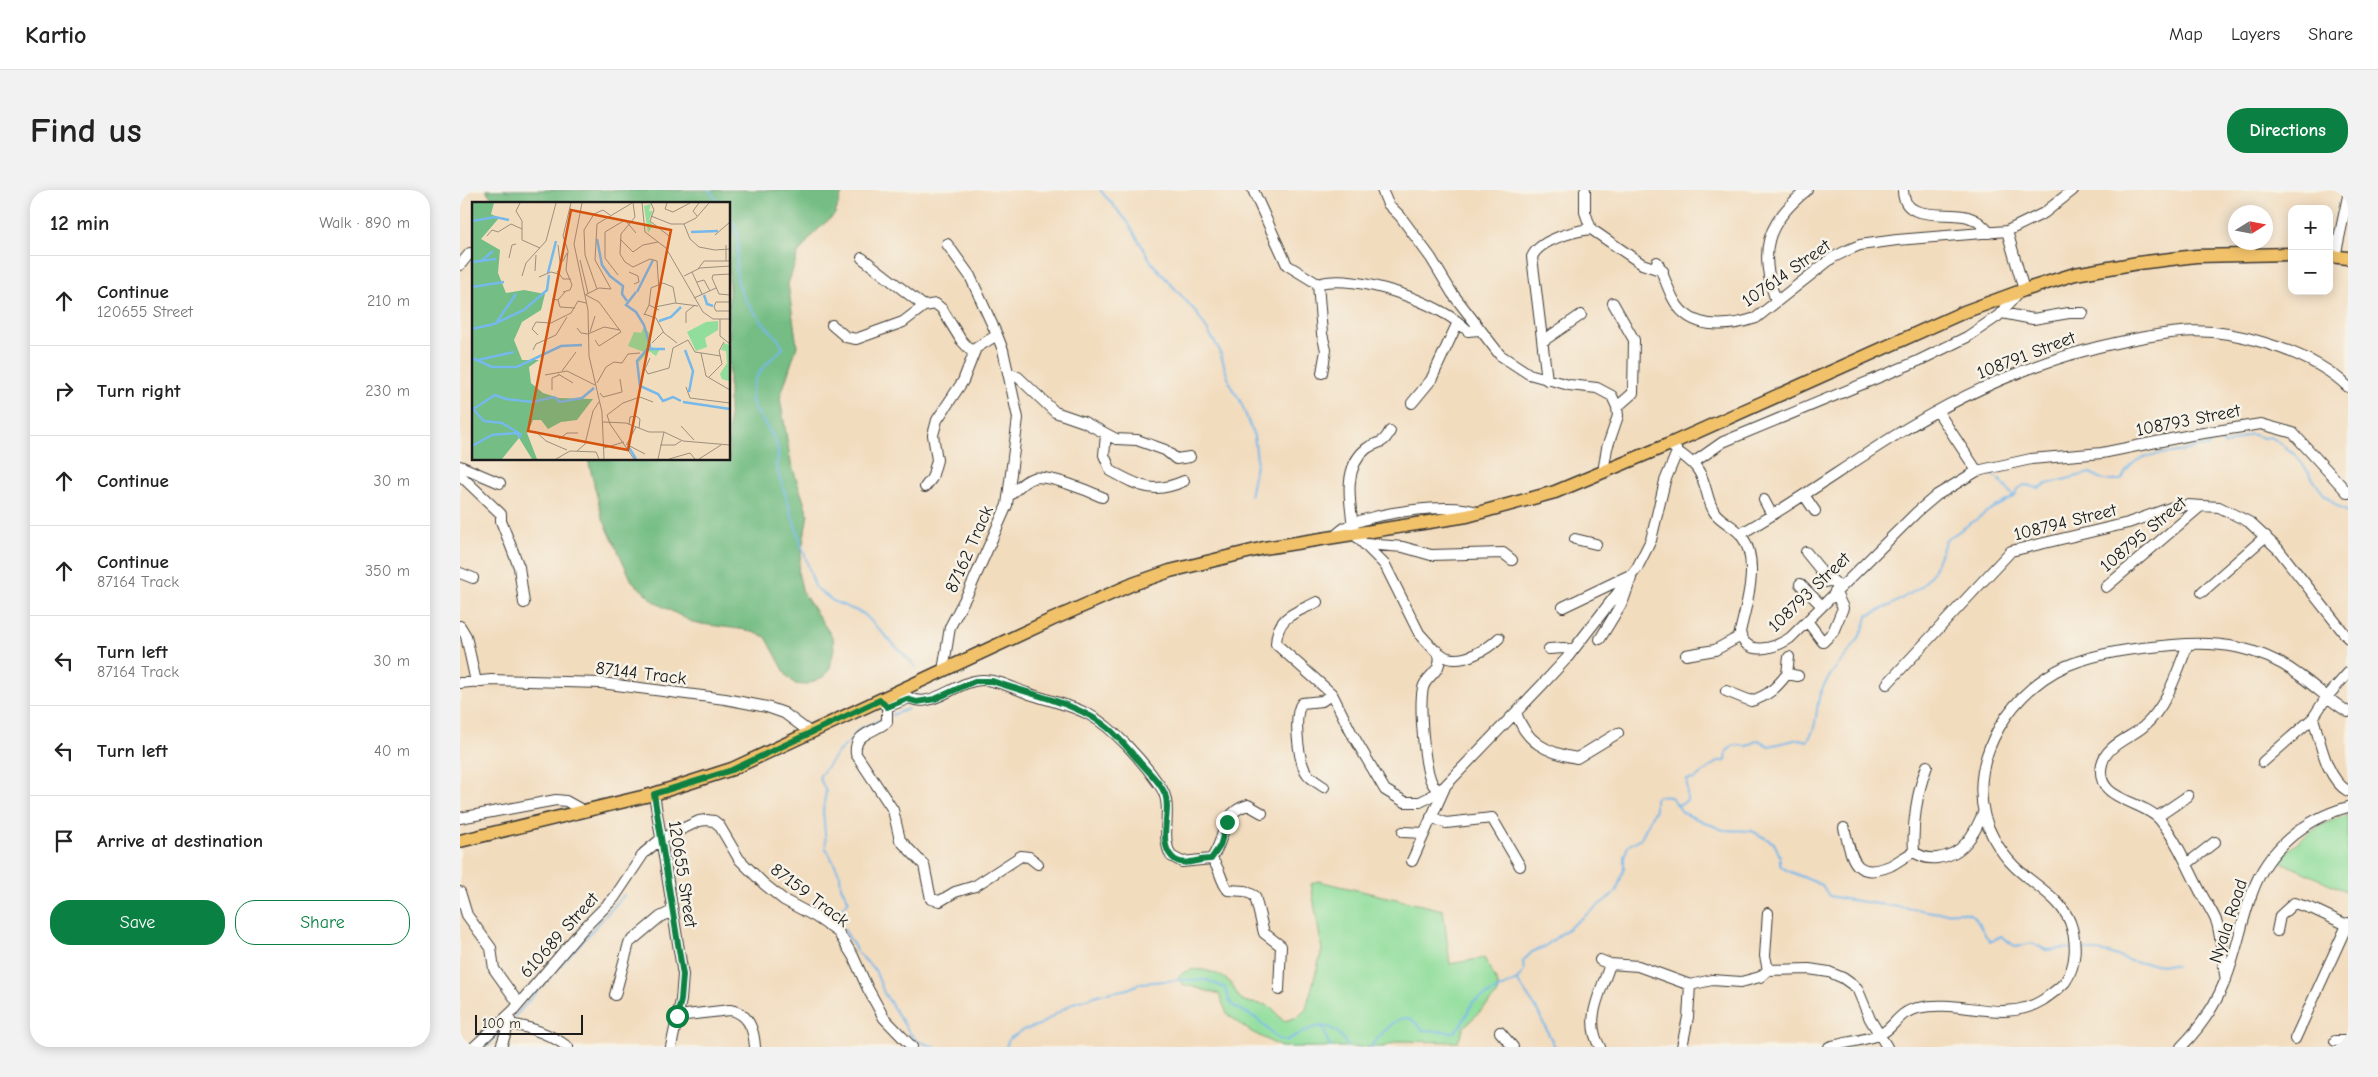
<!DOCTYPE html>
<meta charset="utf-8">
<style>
:root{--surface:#fff;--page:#f2f2f2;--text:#222;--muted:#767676;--line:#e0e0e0;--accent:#0b8043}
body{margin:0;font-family:"Comic Neue",sans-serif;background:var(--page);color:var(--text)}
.controls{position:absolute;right:15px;top:15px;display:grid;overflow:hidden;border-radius:10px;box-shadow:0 2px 12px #0003}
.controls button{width:45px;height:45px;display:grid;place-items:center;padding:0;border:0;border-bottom:1px solid var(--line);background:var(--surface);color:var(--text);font:25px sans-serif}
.compass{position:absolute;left:1768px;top:15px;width:45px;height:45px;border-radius:50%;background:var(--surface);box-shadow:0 2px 12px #0003;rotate:79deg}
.scale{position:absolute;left:15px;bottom:12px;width:108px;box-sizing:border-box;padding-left:5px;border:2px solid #1c1c1c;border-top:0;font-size:14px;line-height:18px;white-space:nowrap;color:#1c1c1c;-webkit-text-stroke:4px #f7f3e8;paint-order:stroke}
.stop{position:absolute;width:15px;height:15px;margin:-11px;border:4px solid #0b8043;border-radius:50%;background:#fff}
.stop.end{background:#0b8043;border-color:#fff;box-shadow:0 1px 5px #0008}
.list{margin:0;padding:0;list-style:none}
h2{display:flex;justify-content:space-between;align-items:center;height:65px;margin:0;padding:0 20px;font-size:21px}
h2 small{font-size:16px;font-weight:400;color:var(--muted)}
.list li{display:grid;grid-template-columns:32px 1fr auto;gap:15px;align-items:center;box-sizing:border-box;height:90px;padding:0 20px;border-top:1px solid var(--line)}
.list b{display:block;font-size:19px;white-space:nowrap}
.list p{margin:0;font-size:16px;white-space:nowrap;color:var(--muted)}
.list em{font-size:16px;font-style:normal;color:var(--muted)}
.actions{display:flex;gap:10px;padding:15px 20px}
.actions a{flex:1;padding:11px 0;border:1px solid var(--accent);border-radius:20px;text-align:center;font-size:18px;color:var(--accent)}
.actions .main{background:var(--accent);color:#fff}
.icon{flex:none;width:28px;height:28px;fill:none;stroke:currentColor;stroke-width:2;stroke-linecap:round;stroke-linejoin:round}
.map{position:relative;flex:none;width:1888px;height:857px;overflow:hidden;border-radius:20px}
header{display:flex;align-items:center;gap:30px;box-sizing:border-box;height:70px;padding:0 25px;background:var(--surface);border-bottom:1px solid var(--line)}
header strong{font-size:24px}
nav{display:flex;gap:28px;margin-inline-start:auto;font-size:18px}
.intro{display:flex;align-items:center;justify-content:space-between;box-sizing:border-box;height:120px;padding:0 30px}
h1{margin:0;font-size:35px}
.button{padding:12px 22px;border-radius:20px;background:var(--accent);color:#fff;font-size:18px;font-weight:700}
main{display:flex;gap:30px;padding:0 30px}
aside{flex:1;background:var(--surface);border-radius:20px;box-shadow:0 2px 12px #0003}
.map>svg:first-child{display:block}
</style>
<header>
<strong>Kartio</strong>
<nav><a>Map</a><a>Layers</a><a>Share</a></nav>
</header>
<div class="intro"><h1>Find us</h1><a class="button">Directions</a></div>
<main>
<aside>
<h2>12 min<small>Walk · 890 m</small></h2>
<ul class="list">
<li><svg class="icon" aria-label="ahead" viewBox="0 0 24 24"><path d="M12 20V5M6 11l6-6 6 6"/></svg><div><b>Continue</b><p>120655 Street</p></div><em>210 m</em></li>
<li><svg class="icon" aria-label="right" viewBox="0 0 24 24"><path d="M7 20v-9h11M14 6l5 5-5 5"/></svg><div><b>Turn right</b></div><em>230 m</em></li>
<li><svg class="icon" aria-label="ahead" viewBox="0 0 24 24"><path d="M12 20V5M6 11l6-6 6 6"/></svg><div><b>Continue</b></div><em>30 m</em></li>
<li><svg class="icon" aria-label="ahead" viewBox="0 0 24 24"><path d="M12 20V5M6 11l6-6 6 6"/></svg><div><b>Continue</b><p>87164 Track</p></div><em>350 m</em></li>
<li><svg class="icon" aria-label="left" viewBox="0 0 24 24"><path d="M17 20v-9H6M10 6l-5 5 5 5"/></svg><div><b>Turn left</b><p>87164 Track</p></div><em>30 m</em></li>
<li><svg class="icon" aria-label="left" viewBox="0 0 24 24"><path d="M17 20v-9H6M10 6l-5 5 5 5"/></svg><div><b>Turn left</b></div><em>40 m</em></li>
<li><svg class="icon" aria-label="arrive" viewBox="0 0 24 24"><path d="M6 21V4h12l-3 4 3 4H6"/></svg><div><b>Arrive at destination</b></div></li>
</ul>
<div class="actions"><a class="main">Save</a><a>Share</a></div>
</aside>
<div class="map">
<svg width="1888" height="857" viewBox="0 0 1888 857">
<rect width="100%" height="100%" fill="#f7f3e8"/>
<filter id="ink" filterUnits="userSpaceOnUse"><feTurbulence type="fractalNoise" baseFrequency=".02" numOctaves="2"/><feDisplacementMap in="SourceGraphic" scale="10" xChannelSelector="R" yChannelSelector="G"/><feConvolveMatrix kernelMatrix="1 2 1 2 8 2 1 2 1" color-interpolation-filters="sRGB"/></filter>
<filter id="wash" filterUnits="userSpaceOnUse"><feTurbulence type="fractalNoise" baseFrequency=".0096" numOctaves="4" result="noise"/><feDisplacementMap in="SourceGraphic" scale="20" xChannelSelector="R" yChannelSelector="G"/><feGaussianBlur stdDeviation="1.12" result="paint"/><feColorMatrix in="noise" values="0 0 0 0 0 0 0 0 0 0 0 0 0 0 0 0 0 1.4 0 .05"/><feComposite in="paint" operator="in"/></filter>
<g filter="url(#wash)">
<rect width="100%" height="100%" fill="#f2dcbe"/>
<path fill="#91de9c" stroke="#567d5c" d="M1888 625V702L1819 671C1837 650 1860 632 1888 625Z
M858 691 983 720 990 774 1024 768 1038 794 1037 805 1004 837 998 852 938 851 924 857H821L790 841 767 824 759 804 722 794 718 787C730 772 763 782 773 796 776 801 776 806 781 809 789 815 802 812 811 817 816 820 818 828 824 831L838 827 846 819 862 760 851 694Z"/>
<path fill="#74bd84" stroke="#486c50" d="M26 0H383L375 24 353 44 338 64 328 94 337 156 320 208 331 273 348 324 338 382 343 403 373 448 374 459 370 478 365 486 345 495 335 494 327 486 306 447 287 440 234 433 196 413 172 391 142 327 128 269H269V14H36Z"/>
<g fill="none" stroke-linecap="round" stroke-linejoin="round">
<path stroke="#75b8ea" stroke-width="2" d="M249 0 260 14
M640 0 667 31 692 73 736 122 759 159 771 197 780 210 794 246 797 269 790 307
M269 25C288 52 270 74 279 96 284 111 296 125 307 137 313 144 320 149 323 158 315 166 305 174 299 183 276 218 313 231 318 261 319 265 317 272 316 276L355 397 373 411 404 424 456 477
M1530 284 1539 289 1554 307
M432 525 448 519
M389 552 399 539 423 529
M1217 615 1222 614 1227 610V590L1235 589 1258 571H1266L1267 561 1274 555 1287 556 1298 550 1309 556 1339 549 1347 551C1358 538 1355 520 1360 504 1371 475 1402 457 1407 426L1431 415 1462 396 1473 382 1486 350 1533 318 1554 307 1558 299 1564 295 1579 298 1587 294 1630 283 1643 290H1661C1664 287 1664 283 1667 280 1683 260 1701 266 1724 261 1733 259 1737 255 1747 257L1758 247 1765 255 1790 244 1804 248 1811 247C1821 254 1831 260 1839 269 1856 291 1861 309 1888 322
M366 655 363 621 366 601 359 587 378 562 387 554
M366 658 380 685 381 697 389 711 383 717V734
M1320 669V675L1326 680 1362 695 1369 706C1403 713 1438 716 1472 722 1484 725 1503 718 1514 726 1516 728 1526 747 1530 752L1541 746 1556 757 1572 753 1586 760 1611 758
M384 739 398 763 415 780 424 803 449 842 457 851 475 857
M1623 759 1649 763 1673 772 1716 776
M1057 790 1076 818 1095 857
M55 826 164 705
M862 836 870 857
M28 857 43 837
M546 857 549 849 563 840 579 835 613 813 641 804 668 799 681 793 717 790H747L765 798 770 812 775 817 796 828 818 849 825 851C851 838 871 824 888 857
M910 857C919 848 936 823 951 829 955 831 959 837 963 840L994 842 1001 835 1013 812 1057 790 1064 781 1063 771 1072 762 1084 757 1156 702 1164 679V667L1168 656 1181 648 1195 619V609L1198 606 1211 607 1223 623 1263 640 1292 641 1314 653 1320 666"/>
</g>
</g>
<g filter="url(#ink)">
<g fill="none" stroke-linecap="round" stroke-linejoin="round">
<g stroke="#3c3934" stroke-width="12">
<path id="minor" d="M793 0 827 75 858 94C895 82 982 113 1008 141L1019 140
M922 0 928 14 940 26 971 68 992 103 1040 165 1069 184 1109 195 1137 198 1152 206 1157 217 1158 226 1147 258 1143 282
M1125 0V22L1131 39 1182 74 1203 81
M1443 0C1443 33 1486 21 1508 27 1518 30 1523 36 1530 43
M1547 41 1564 100
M1875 67 1888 6
M402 68 464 116
M1197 72C1206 88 1210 111 1224 123 1243 140 1275 135 1296 128L1372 68 1388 60 1400 55 1437 50 1547 41 1584 23 1613 0
M0 75 10 63
M858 94 862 144 866 160 862 183
M1316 111C1298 61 1306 33 1347 0
M1153 113 1174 150 1173 203 1157 217
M1542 123 1573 129 1609 123H1623
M372 135 386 147 396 149 443 132 464 116 476 114 482 119 501 150 513 163
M1083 151 1121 125
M548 183 558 187 595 222 624 232 656 249 677 250 705 260 716 269 730 267
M1087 190 1072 67C1079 50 1114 41 1131 39
M952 213 971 190 998 132
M1478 222 1517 281
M930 241C922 257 917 250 906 259 881 279 891 317 894 344L925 375 959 443 979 465C983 482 966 485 963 498 959 515 964 572 970 588 971 593 975 597 978 601
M646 245 644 265 651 281C679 296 693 305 724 291
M1210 254C1218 264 1231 269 1238 280 1247 293 1246 310 1255 323 1262 332 1274 336 1281 345 1301 371 1286 415 1280 442 1285 468 1315 458 1330 448L1457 322 1477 305 1517 281 1571 269 1642 263 1731 245 1801 234 1833 243 1888 303
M1233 273 1263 252 1458 171 1507 147 1538 126 1559 102
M0 276 40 293
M0 285 41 324V331L59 377 64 413
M465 297 472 288 477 270 473 245 477 230 503 191 516 158 537 145
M1344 305 1355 321
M548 307C556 300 563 291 573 288 587 284 629 301 642 307
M1304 310 1312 325
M1280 344C1332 315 1380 280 1431 248 1501 204 1578 169 1660 152 1716 140 1750 135 1805 153 1835 162 1866 175 1888 197
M874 347C877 344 881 340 886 337 909 323 995 311 1019 323
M1115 349 1136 354
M906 354 943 357 971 365 1043 363 1052 370
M1346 362 1359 378 1365 392 1372 390 1380 397
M0 383 13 388
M1340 394 1362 416
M1646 397 1741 316
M1742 402 1806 346
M857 412C836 423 817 425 816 454L872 504 891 542 925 600 945 612H960L968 608 985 596 1082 495 1107 468 1177 378 1191 350 1205 291 1217 262
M1103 417 1168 386
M1347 431 1363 452 1373 442 1383 418 1375 401
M0 436 6 446 16 492
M1140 449 1163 411 1171 388
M1728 454C1717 482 1707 517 1683 537 1670 548 1646 555 1642 574 1633 611 1684 610 1700 630 1718 652 1728 678 1741 703 1746 713 1753 722 1757 733 1762 751 1762 771 1766 790
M1089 459 1104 458 1112 460
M977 461C980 463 984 467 988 468 1004 473 1028 459 1039 448
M1226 465 1255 460 1281 446
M1329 467 1327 484 1338 486
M483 481 490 437 509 401 547 315 558 228 543 160 537 145 510 86 487 54
M0 493 31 490 141 493 265 509 307 517 324 523 351 543
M1427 494 1551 361 1668 333 1713 317 1727 315 1759 317 1789 332 1818 359 1888 448
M440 501C467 528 493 490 523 490 538 490 553 498 567 503 586 510 609 514 628 524 654 538 683 571 700 596 715 616 699 644 711 666L722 672 751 669C760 676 760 691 768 700L785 701 795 706 804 743 821 756 819 800
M1266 501 1291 511C1308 506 1317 497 1327 484
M420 510 427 517V532C415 542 393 543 396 564L433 620 440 650 464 675 471 709 480 711 495 702 515 696 561 666 569 667 578 674
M427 517 447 509
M1056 522C1065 552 1087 563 1117 568L1158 543
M1853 528C1860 550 1866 589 1888 601
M1803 572 1853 528 1866 508 1888 483
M864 597C858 593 849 588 846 582 838 569 833 524 842 513L862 511 872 504
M194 604 223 785 221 810 211 857
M971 627 986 633 1032 628 1060 676
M1697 627 1728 606
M0 628 96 610 106 611 124 621
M1384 638C1392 666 1392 691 1430 676 1438 672 1445 666 1454 662 1452 634 1457 602 1467 576
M943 642 964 643
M1454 662C1461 667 1468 669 1477 668 1503 665 1514 645 1523 623
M751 669C767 649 759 623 788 615L802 623
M952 671 985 597
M1728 673 1755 652
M0 702 7 725 31 758 34 779 59 814
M1817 741 1820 726 1834 713 1853 719 1887 735
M1140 770 1150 774 1178 776 1230 795 1228 827 1222 857
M1308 780 1305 766 1308 723
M1230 795 1252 790 1281 792 1300 787 1308 780 1349 779 1369 782 1383 788 1397 798 1410 829 1427 857
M155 805 169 753 200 727 212 721
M217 826 270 820C289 823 294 840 295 857
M49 834C71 837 90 844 108 857
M1040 842 1053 857
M1835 849 1888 733
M1875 851H1888
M14 857 53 821 121 741 154 708 184 663 201 649 239 631 246 630 254 631 259 635 279 669 304 694 324 710 356 727 378 742 393 766 408 799 424 828 452 857
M41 857 50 830
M1140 857C1123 829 1142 801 1150 774
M1369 857C1385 852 1404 851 1420 844 1434 839 1437 822 1458 818 1500 808 1543 835 1583 810 1591 804 1599 799 1605 792 1617 775 1617 751 1610 732 1600 707 1572 694 1554 676 1546 668 1539 658 1534 649 1498 585 1544 504 1606 476 1639 462 1677 458 1713 455 1759 451 1800 456 1839 485 1856 497 1870 511 1888 522
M1721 857C1740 838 1755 816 1765 791 1777 762 1781 732 1792 703 1807 660 1844 629 1888 617"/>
</g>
<g stroke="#3c3934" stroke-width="15">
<path id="major" d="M1869 66 1888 68
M0 651 194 604 272 579 591 430 673 394 710 381 804 358 1007 326 1095 302 1210 254 1504 122 1564 100 1615 84 1678 73 1736 66 1832 64"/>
</g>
<use href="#minor" stroke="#fff" stroke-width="10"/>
<use href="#major" stroke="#f2c26a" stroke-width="12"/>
</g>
</g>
<g fill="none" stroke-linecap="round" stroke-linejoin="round" filter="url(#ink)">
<path stroke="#0b8043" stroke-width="6" d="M217 826 221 810 223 785 194 604 272 580 420 510 427 517 447 509 457 512 475 509 515 491H532C569 504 618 513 648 538 659 547 669 560 679 571 687 581 700 591 705 604 712 622 697 651 712 667 723 679 738 668 751 669L760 656 767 632"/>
</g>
<g text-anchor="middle" stroke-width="5" stroke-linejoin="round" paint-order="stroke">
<g font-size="18" fill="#1c1c1c" stroke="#f7f3e8">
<text transform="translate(1326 83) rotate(-35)" y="6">107614 Street</text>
<text transform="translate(1566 165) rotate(-21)" y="6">108791 Street</text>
<text transform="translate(1728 230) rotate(-11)" y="6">108793 Street</text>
<text transform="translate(1605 332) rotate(-14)" y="6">108794 Street</text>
<text transform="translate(1683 344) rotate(-40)" y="6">108795 Street</text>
<text transform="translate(509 359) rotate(-66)" y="6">87162 Track</text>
<text transform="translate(1349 402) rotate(-44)" y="6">108793 Street</text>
<text transform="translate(181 483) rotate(7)" y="6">87144 Track</text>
<text transform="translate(223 684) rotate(81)" y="6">120655 Street</text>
<text transform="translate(350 705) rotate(37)" y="6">87159 Track</text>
<text transform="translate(1768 731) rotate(-72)" y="6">Nyala Road</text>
<text transform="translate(99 745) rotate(-48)" y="6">610689 Street</text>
</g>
</g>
<g transform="translate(12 12)">
<rect width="258" height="258" fill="#f2dcbe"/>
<path d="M179 2 177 9H181L177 18 181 23 176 31 172 4ZM234 120 246 119V128L233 136 235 145 224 149 215 130ZM172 125 178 132 179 145 188 147 184 154 177 149 164 163 172 150 156 144 162 130 169 131ZM252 141 257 143V179L250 177 248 172 255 161 254 149 249 148Z" fill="#91de9c"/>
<path d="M0 1H22L19 12 27 16 9 37 28 48 26 71 34 91 52 88 73 92 69 108 50 120 42 138 50 158H67L57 165 59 181 71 191 87 196 121 197 105 218 89 220 76 227 69 218H61L55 231 65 257H60L47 236 30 257H0Z" fill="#74bd84"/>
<path fill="none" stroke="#75b8ea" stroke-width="2.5" d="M0 19 23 15 37 18M219 30 246 29M125 37 130 63 138 74 151 84 150 92 155 99M0 60 24 57M8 60 21 49M76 71 84 39M0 85 32 80M164 90 154 103 164 110 172 123 178 144 165 159 168 184 186 192 191 199 201 195 209 199M165 90 181 58M232 93 235 102 241 104M187 119 199 115 209 105M24 121 44 92M0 127 22 122 52 108 75 88 77 73M174 147H193M213 148 221 169 217 190M0 156 20 165H45L89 144 110 143M6 158 42 150M211 200 258 207M0 208 23 193 34 197 61 200 82 195 88 200 110 196 122 186M2 208 12 219 30 221 50 233M0 244 20 233 45 231 48 236M156 244 164 257"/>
<path fill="none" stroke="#9c8f7d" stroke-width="1" d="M48 1 44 9 50 19V38L68 46M110 1 102 42 116 108 117 154 130 210 132 257M161 1 163 15 149 32 148 52 153 60 161 65 178 57 185 59 187 89M170 1 173 30 194 46 231 110 241 117H258M179 1 182 8 178 19 197 34M195 1 193 7 201 10 218 1M179 14 199 22H212L224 16 237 1M225 14 221 9 227 1M212 22 218 37 227 45 243 48 258 47M243 33 258 20M15 34 20 28 26 30 39 22 50 27M148 37 161 50 171 43 186 40M86 43 88 60 91 59 95 51M254 43V59M37 56 40 43 44 42M108 58 116 91M226 67 232 59H258M63 69 64 53M85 69 91 77H99M157 70 166 74 167 80 162 82M220 70 230 92M258 72 241 73 240 76 247 92 258 93M146 73 133 56V30L153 18 164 31M50 74 54 61 74 39 84 1M212 74 228 66 258 64M67 75 79 70 87 72M225 80 232 78 238 89M125 87 113 53 112 28 122 12 131 8 138 13M91 90 98 88 100 83 94 68 96 49 91 34 99 1M113 93 127 86 139 87 123 58 125 22 160 1M114 93 127 100 149 130 127 144 123 138M222 96 244 86M80 97 86 98 93 90M86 98 88 105 103 106M258 100H244L242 105 244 109H258M177 103 179 86 191 81 201 85 204 101M183 105 203 101 226 104M172 112 184 116 192 131 205 141M172 113 177 103 187 108M248 117V134L258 142M214 121V110L223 103M105 126 109 131 116 132 132 125 148 128M118 130 123 114M66 133 60 127 64 120 79 121 99 111 106 99 114 101M180 141 191 130M61 148 64 142 84 133 95 115M229 151 234 174 258 188M178 156 173 167 176 172 197 166 201 146 216 138 223 150 249 154M90 169 104 150M86 172 101 181M73 173 95 169 123 183M236 176 250 162 247 149 252 140M125 181 134 165 142 160 150 161 156 152 168 151M214 185 218 196 258 201M80 188V176L87 173M128 191 131 195 150 190 148 177M131 220 154 221 177 230H192L211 239 258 243M157 222 158 215 164 214 168 217 167 226M209 224 222 238M63 229 74 239 95 248M87 237 95 231H106M154 242 173 252M155 242 164 225M188 243H203L209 239M132 246 152 240M105 249 113 242 121 209 127 200M84 257 98 249 124 250 127 257M162 257 138 222 135 213 151 201 168 195 181 200M186 257 192 230M197 257 218 251 223 257M227 257 249 243"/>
<path fill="#d4530e" fill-opacity="0.15" stroke="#d4530e" stroke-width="2.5" d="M99 8 199 28 156 248 56 229Z"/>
<rect width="258" height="258" fill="none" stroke="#1c1c1c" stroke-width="2.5"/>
</g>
</svg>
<div class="controls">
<button>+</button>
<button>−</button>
</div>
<svg class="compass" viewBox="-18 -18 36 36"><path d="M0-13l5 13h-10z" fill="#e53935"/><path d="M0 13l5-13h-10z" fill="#767676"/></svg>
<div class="scale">100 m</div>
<div class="stop" style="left:217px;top:826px"></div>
<div class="stop end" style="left:767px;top:632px"></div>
</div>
</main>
